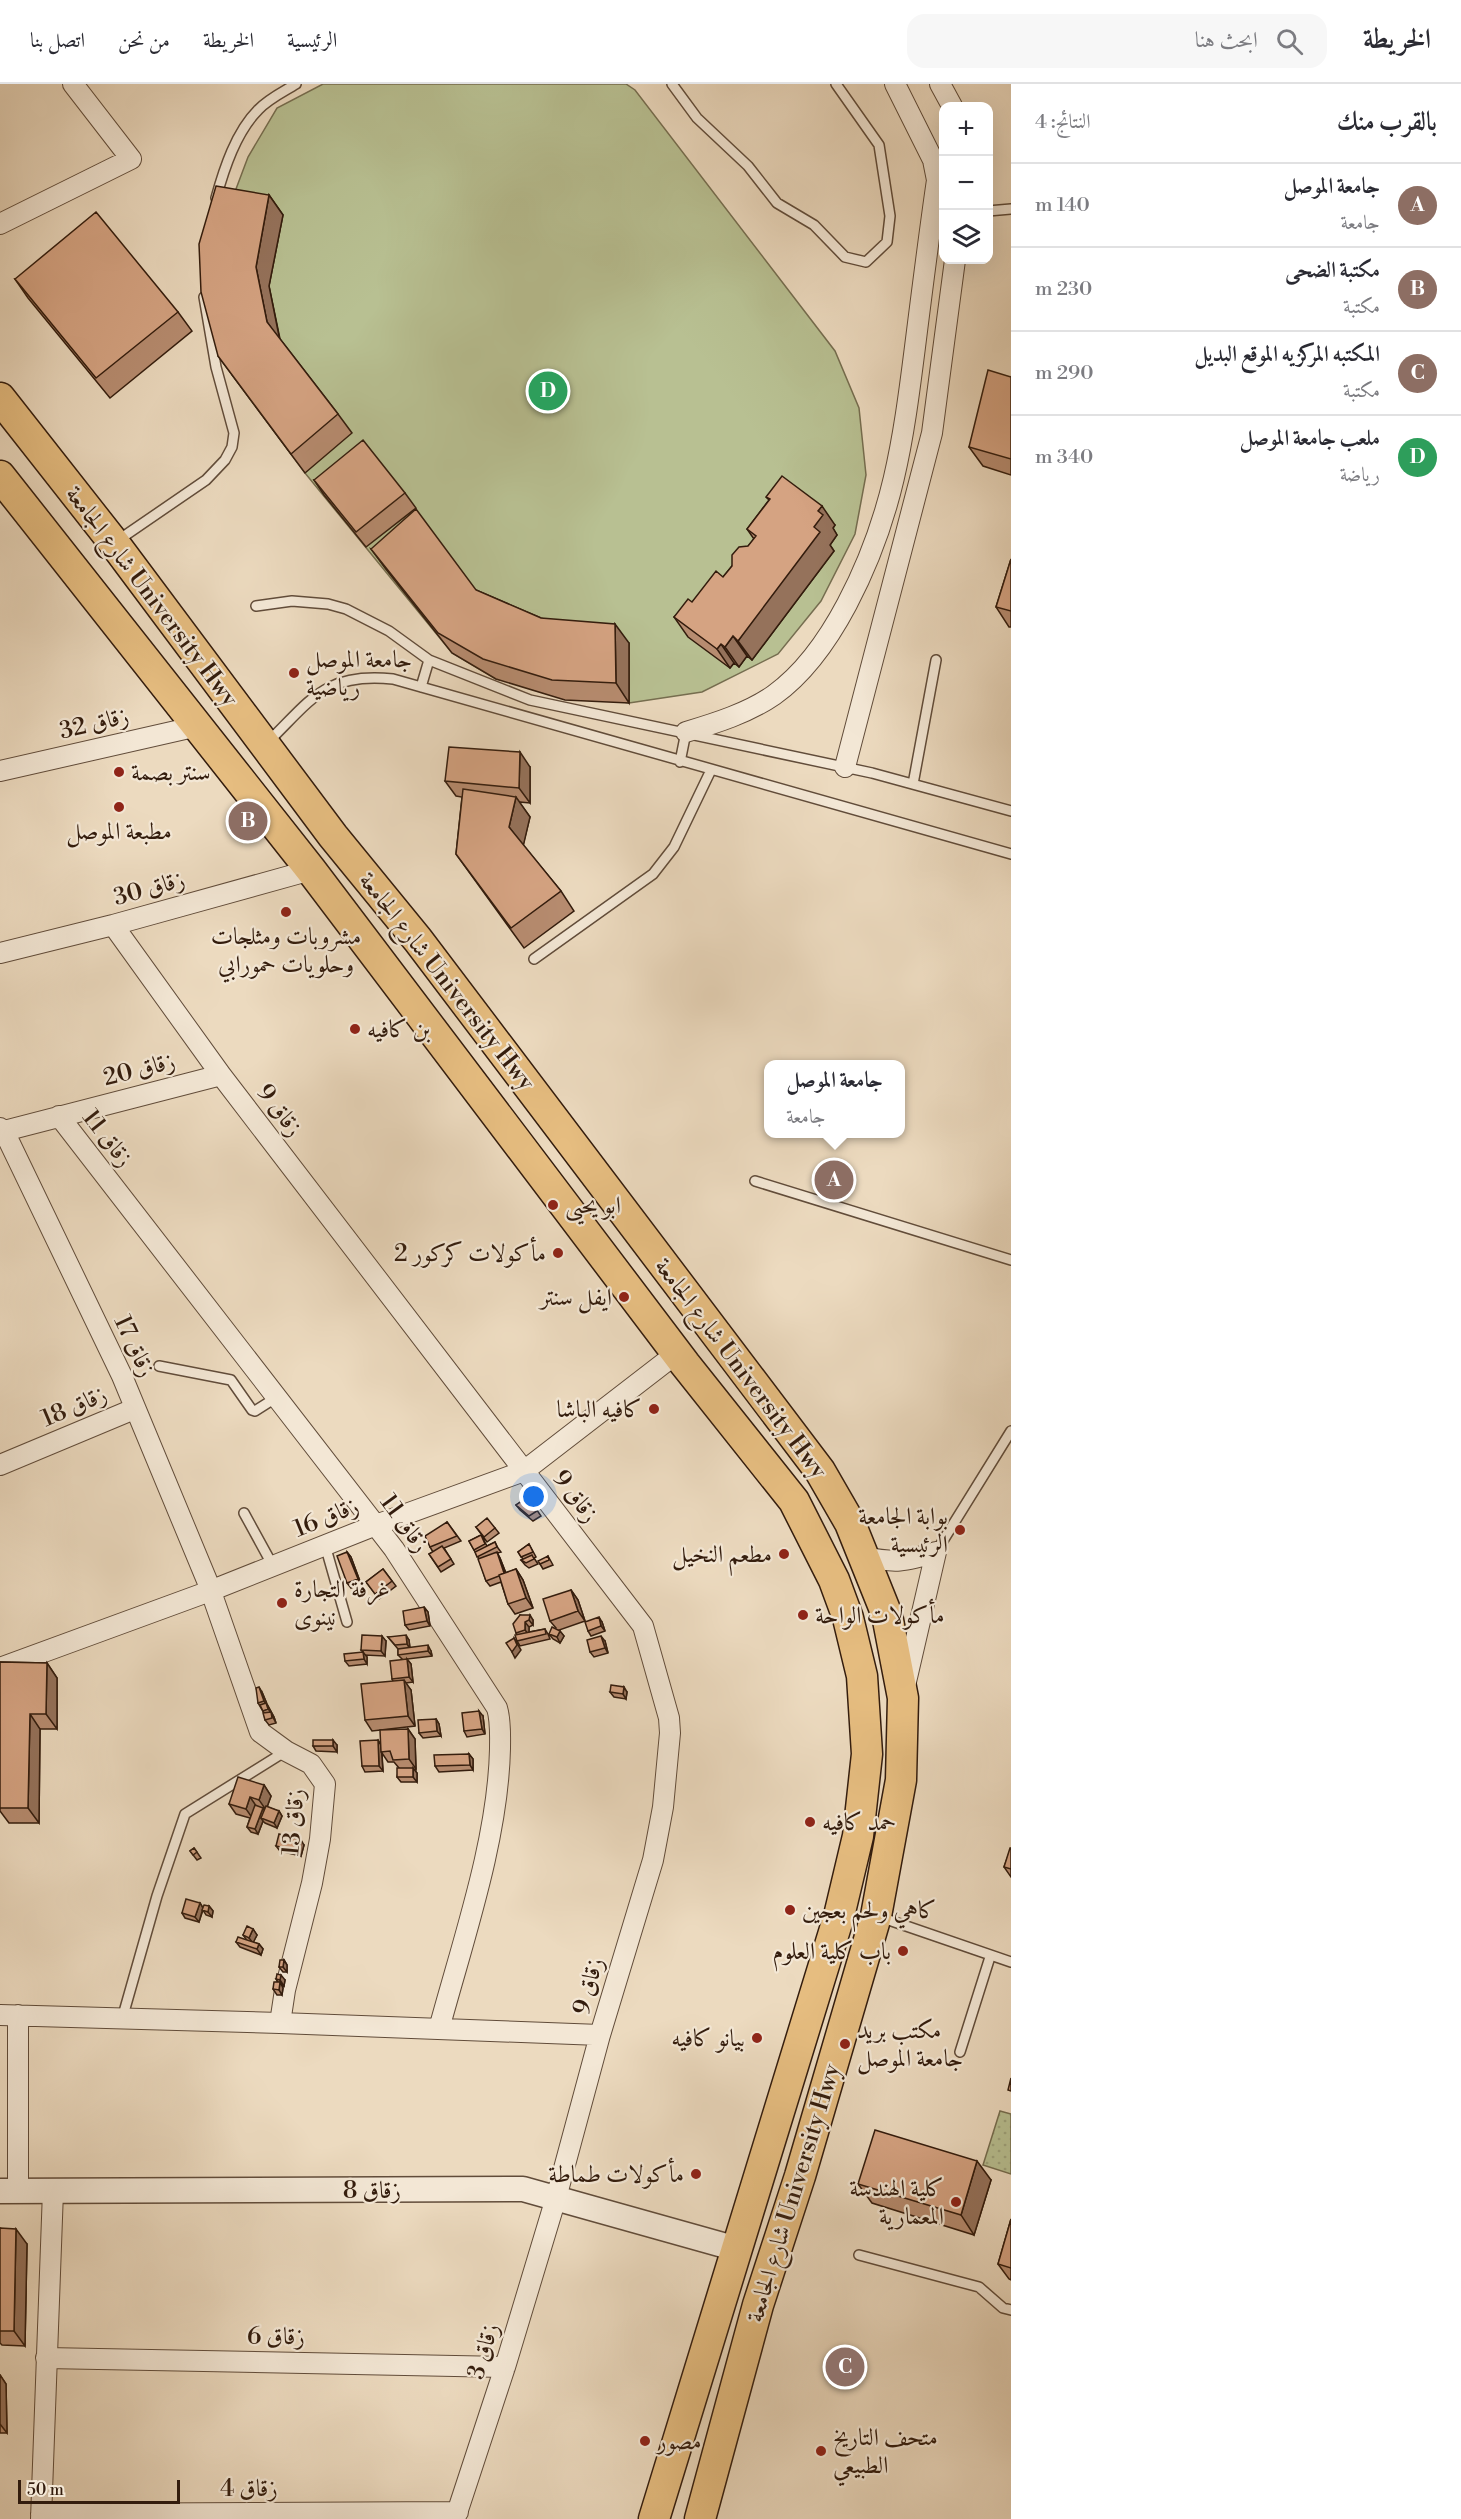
<!DOCTYPE html>
<html lang="ar">
<meta charset="utf-8">
<style>
:root{--surface:#fff;--page:#f7f7f7;--text:#2b2b33;--muted:#7c7c81;--line:#e1e1e2;--accent:#8f2418}
body{margin:0;font-family:"Libre Bodoni",Amiri,serif;background:var(--page);color:var(--text);direction:rtl}
.controls{position:absolute;right:18px;top:18px;display:grid;overflow:hidden;border-radius:12px;box-shadow:0 6px 24px #0002}
.controls button{width:54px;height:54px;display:grid;place-items:center;padding:0;border:0;border-bottom:2px solid var(--line);background:var(--surface);color:var(--text);font:30px sans-serif}
.scale{position:absolute;left:18px;bottom:15px;width:162px;box-sizing:border-box;padding-left:6px;border:3px solid #331c0d;border-top:0;font-size:16px;line-height:21px;white-space:nowrap;color:#331c0d;-webkit-text-stroke:4px #f3e7d5;paint-order:stroke}
.you{position:absolute;left:534px;top:1413px;width:21px;height:21px;margin:-15px;border:4px solid #fff;border-radius:50%;background:#1a73e8;box-shadow:0 0 0 9px #1a73e833}
.badge{display:grid;place-items:center;width:39px;height:39px;border-radius:50%;background:var(--accent);color:#fff;font-size:20px;font-weight:700}
.pin{position:absolute;translate:-50% -50%;border:3px solid #fff;box-shadow:0 2px 6px #0006}
.popup{position:absolute;left:764px;top:976px;width:141px;height:78px;box-sizing:border-box;display:grid;place-content:center;border-radius:12px;background:var(--surface);filter:drop-shadow(0 2px 4px #0005);font-size:20px;white-space:nowrap;color:var(--muted)}
.popup b{font-size:22px;color:var(--text)}
.popup::after{content:'';position:absolute;left:50%;top:100%;margin-left:-12px;border:12px solid transparent;border-top-color:var(--surface)}
.list{margin:0;padding:0;list-style:none}
h2{display:flex;justify-content:space-between;align-items:center;height:78px;margin:0;padding:0 24px;font-size:26px}
h2 small{font-size:20px;font-weight:400;color:var(--muted)}
.list li{display:grid;grid-template-columns:39px 1fr auto;gap:18px;align-items:center;box-sizing:border-box;height:84px;padding:0 24px;border-top:2px solid var(--line)}
.list b{display:block;font-size:22px;white-space:nowrap}
.list p{margin:0;font-size:20px;white-space:nowrap;color:var(--muted)}
.list em{font-size:20px;font-style:normal;color:var(--muted)}
.icon{flex:none;width:33px;height:33px;fill:none;stroke:currentColor;stroke-width:2;stroke-linecap:round;stroke-linejoin:round}
.map{position:relative;flex:none;width:1011px;height:2435px;overflow:hidden;direction:ltr}
header{display:flex;align-items:center;gap:36px;box-sizing:border-box;height:84px;padding:0 30px;background:var(--surface);border-bottom:2px solid var(--line)}
header strong{font-size:28px}
nav{display:flex;gap:33px;margin-inline-start:auto;font-size:21px}
.search{width:420px;height:54px;background:var(--page);display:flex;align-items:center;gap:15px;box-sizing:border-box;padding:0 21px;border-radius:18px;color:var(--muted);font-size:22px}
main{display:flex}
aside{flex:1;background:var(--surface)}
.map>svg:first-child{display:block}
</style>
<header>
<strong>الخريطة</strong>
<div class="search"><svg class="icon" aria-label="search" viewBox="0 0 24 24"><circle cx="10" cy="10" r="6"/><path d="M15 15l6 6"/></svg>ابحث هنا</div>
<nav><a>الرئيسية</a><a>الخريطة</a><a>من نحن</a><a>اتصل بنا</a></nav>
</header>
<main>
<aside>
<h2>بالقرب منك<small>النتائج: 4</small></h2>
<ul class="list">
<li><span class="badge" style="background:#8d6e63">A</span><div><b>جامعة الموصل</b><p>جامعة</p></div><em>140 m</em></li>
<li><span class="badge" style="background:#8d6e63">B</span><div><b>مكتبة الضحى</b><p>مكتبة</p></div><em>230 m</em></li>
<li><span class="badge" style="background:#8d6e63">C</span><div><b>المكتبه المركزيه الموقع البديل</b><p>مكتبة</p></div><em>290 m</em></li>
<li><span class="badge" style="background:#2e9e5b">D</span><div><b>ملعب جامعة الموصل</b><p>رياضة</p></div><em>340 m</em></li>
</ul>
</aside>
<div class="map">
<svg width="1011" height="2435" viewBox="0 0 1011 2435">
<defs>
<pattern id="grass-dots" width="8" height="8" patternUnits="userSpaceOnUse" patternTransform="scale(1.5)"><rect width="8" height="8" fill="#b8c092"/><path d="M2 2h.1M6 6h.1" fill="none" stroke="#9fa47d" stroke-width="1.8" stroke-linecap="round"/></pattern>
</defs>
<rect width="100%" height="100%" fill="#ecdabf"/>
<filter id="stains"><feTurbulence type="fractalNoise" baseFrequency=".00333" numOctaves="4"/><feColorMatrix values="0 0 0 0 .2 0 0 0 0 .09 0 0 0 0 .02 0 0 0 .5 -.17"/></filter>
<radialGradient id="worn" r=".72"><stop offset=".6" stop-color="#630" stop-opacity="0"/><stop offset="1" stop-color="#630" stop-opacity=".3"/></radialGradient>
<path fill="url(#grass-dots)" stroke="#766e50" stroke-width="1.5" d="M1000 2027 1011 2030V2090L983 2081Z"/>
<path fill="#b8c092" stroke="#766e50" stroke-width="1.5" d="M323 0H626L635 6 835 267 859 324 866 391 855 450 821 517 778 570 702 608 629 619 496 595 452 569 305 389 232 291 214 228 230 121 248 73 277 24Z"/>
<g fill="none" stroke-linecap="round" stroke-linejoin="round">
<g stroke="#614c3a" stroke-width="12">
<path id="service" d="M672 0 697 34 748 82 777 119 814 141 845 173 866 178 887 158 890 132 879 61 836 0
M216 114C224 85 236 48 258 26 268 15 283 8 296 0
M988 127 1011 125
M117 457 206 396 225 376 232 363 234 349 216 283 204 213
M256 522 292 517 328 520 346 525 389 547 429 576 530 616 872 689 1011 727
M421 603 429 576
M269 657C312 615 326 588 393 595L1011 770
M680 678 686 648
M913 700 936 576
M534 875 653 790 674 763 711 686
M755 1097 1011 1176
M159 1282 231 1296 252 1326 255 1327 277 1313
M244 1429 273 1482
M325 1461 347 1538
M936 1468 1011 1347
M880 1833 1011 1878
M122 1935 157 1812 185 1730 286 1667
M960 1968 990 1873
M859 2171 979 2203 1003 2224 1011 2226"/>
</g>
<g stroke="#614c3a" stroke-width="22">
<path id="minor" d="M940 0 952 22
M0 140 131 75 73 0
M686 648C716 639 748 629 774 611 806 588 829 554 847 520 893 433 903 358 915 263 922 207 929 151 937 96L933 76 895 0
M845 683 932 349 955 176
M0 687 198 642
M113 841 221 991 643 1542 669 1634 670 1649 663 1723 653 1776 600 1951 556 2114 505 2283 455 2435
M0 869 113 841 311 786
M59 1032 394 1465 497 1624C501 1637 500 1651 500 1665 498 1756 463 1856 439 1945
M0 1044 4 1047 122 1292 208 1499 260 1648 286 1667 311 1680 325 1700 320 1755 312 1799 285 1906 280 1939
M0 1048 221 991
M0 1381 134 1325
M863 1473C896 1479 904 1478 936 1468
M0 1584 210 1507 376 1441 524 1387 677 1269
M905 1602 936 1468
M0 1931 280 1939 600 1951
M18 1931V2107
M46 2274 505 2283
M41 2430 458 2428
M41 2435 53 2107"/>
</g>
<g stroke="#614c3a" stroke-width="27">
<path id="tertiary" d="M0 2107 523 2105 737 2165"/>
</g>
<g stroke="#331c0d" stroke-width="33">
<path id="primary" d="M0 314 114 459 333 752 418 856 820 1387 850 1439 887 1531 903 1614 901 1696 876 1832 800 2092 758 2221 700 2435
M0 392 311 786 685 1280 794 1417 834 1496 848 1534 862 1592 867 1670 858 1752 839 1832 654 2435"/>
</g>
<use href="#service" stroke="#f3e7d5" stroke-width="9"/>
<use href="#minor" stroke="#f3e7d5" stroke-width="20"/>
<use href="#tertiary" stroke="#f3e7d5" stroke-width="24"/>
<use href="#primary" stroke="#e6bd80" stroke-width="30"/>
</g>
<path fill="#b78c70" stroke="#331c0d" stroke-width="1.5" d="M269 111 283 131 269 202 280 255 338 330 352 349 305 389 218 272Z
M15 195 178 228 192 247 110 314 28 214Z
M1011 293V391L983 382 969 363Z
M314 396 405 409 416 424 366 463 324 411Z
M766 413 835 441 833 444 837 451 830 461 834 467 752 576 747 572 739 583 734 579 730 584 688 553 674 533 723 493 754 455 747 445 769 416Z
M371 465 476 506 541 534 629 559V619L565 616 496 595 452 569 385 484Z
M1011 475V543H1009L996 523Z
M530 683V719L519 718 530 733 523 761 561 807 574 827 524 864 456 770 462 713 456 712 445 697Z
M528 1413 541 1432 533 1437 520 1426 516 1421Z
M447 1438 461 1457 444 1464 454 1480 441 1488 429 1470 433 1468 430 1463Z
M476 1443 495 1444 499 1449 487 1458Z
M481 1451 487 1462 495 1458 498 1464 501 1468 497 1469 500 1474 506 1489 516 1485 523 1496 533 1524 515 1530 508 1520 501 1498 490 1502 486 1497 479 1475 469 1457Z
M529 1460 536 1473 534 1474 538 1480 529 1484 525 1481 521 1476 523 1475 518 1468Z
M347 1468 351 1473 361 1500 351 1504 347 1499Z
M548 1472 553 1481 543 1485 540 1480Z
M383 1485 396 1502 379 1515 366 1498Z
M571 1506 578 1516 585 1537 559 1546 564 1552 560 1559 553 1555 549 1550 556 1544 550 1537Z
M424 1523 428 1528 430 1542 409 1546 405 1541Z
M520 1531 533 1536V1541L529 1543V1548L545 1545 548 1550 550 1555 520 1562 517 1557V1551L516 1549Z
M602 1538 605 1547 591 1552 588 1547Z
M388 1553 409 1556 410 1564 431 1567 432 1572 407 1575 411 1580 413 1598 405 1599 411 1606 415 1642 372 1647 365 1636 393 1597 392 1595 402 1575 398 1571V1565Z
M386 1557 385 1572 365 1571 367 1573V1580L349 1582 345 1577 363 1568 361 1566Z
M605 1557 608 1569 594 1573 590 1568Z
M0 1578 47 1579 57 1594V1645H40L39 1739H9L0 1727Z
M262 1608 267 1620 274 1633 276 1639 269 1641 265 1636 264 1629 258 1619Z
M610 1608H627L626 1615 614 1613Z
M483 1632 485 1650 467 1653 464 1647Z
M436 1635 439 1640 441 1652 423 1654 419 1649Z
M408 1645 415 1655 416 1685 414 1686 417 1689V1698H401L397 1693 399 1684 394 1678H388L382 1669 383 1687 365 1688 362 1682 378 1656 380 1660Z
M337 1661V1668L316 1667 313 1662Z
M469 1670 473 1675V1686L439 1688 435 1682Z
M264 1701 271 1712 267 1723 279 1727 282 1732 277 1744 265 1739 263 1737 258 1750 251 1748 247 1743 250 1734 236 1730 229 1720Z
M304 1761 301 1772 280 1767 276 1762Z
M194 1764 201 1774 197 1776 190 1767Z
M1011 1764V1793L1004 1783Z
M200 1819 203 1824 209 1822 213 1827 212 1833 206 1831 203 1826 199 1838 185 1834 182 1829Z
M253 1845 257 1851 253 1858 259 1860 263 1865 261 1871 240 1863 236 1858 246 1855 243 1851Z
M284 1876 287 1881V1888H283L279 1883Z
M276 1895 285 1896 284 1902 281 1901 283 1904 282 1911H277L273 1905 278 1898Z
M991 2096 974 2151 872 2119 858 2100Z
M1011 2135V2196L1009 2195 998 2180Z
M0 2144 27 2160 25 2262 2 2261 0 2259Z
M0 2291 6 2300 7 2349H0Z"/>
<path fill="#95725b" stroke="#331c0d" stroke-width="1.5" d="M269 111 283 131 269 202 280 257 267 238 256 183Z
M822 422 835 441 833 444 837 451 830 461 834 467 752 576 738 557 814 443 818 427Z
M615 540 629 559V619L616 599Z
M733 552 747 572 739 583 725 563Z
M721 560 734 579 730 584 717 565Z
M520 668 530 683V719L519 704Z
M516 713 530 733 523 763 509 743Z
M347 1468 351 1473 361 1500 358 1495Z
M497 1468 500 1474 508 1495 505 1490Z
M516 1485 523 1496 533 1524 526 1514Z
M571 1506 578 1516 585 1537 578 1527Z
M424 1523 428 1528 430 1542 427 1537Z
M530 1531 533 1536V1541L529 1536Z
M599 1533 602 1538 605 1547 601 1542Z
M525 1538 529 1543V1551L525 1546Z
M560 1547 564 1552 560 1559 557 1553Z
M406 1551 409 1556 410 1565 407 1560Z
M382 1552 386 1557 385 1572 381 1567Z
M601 1552 605 1557 608 1569 605 1564Z
M514 1554 521 1566 515 1574 512 1568Z
M428 1561 431 1567 432 1572 428 1567Z
M363 1568 367 1573V1580L364 1575Z
M407 1575 411 1580 413 1598 409 1593Z
M47 1579 57 1594V1645L46 1630Z
M404 1596 411 1606 415 1642 408 1632Z
M259 1603 262 1608 267 1620 274 1633 276 1639 264 1617Z
M624 1603 627 1608 626 1615 623 1610Z
M479 1627 483 1632 485 1650 482 1645Z
M30 1630 40 1645 39 1739 28 1724Z
M436 1635 439 1640 441 1652 437 1647Z
M408 1645 415 1655 416 1685 409 1675Z
M333 1656 337 1661V1668L333 1662Z
M378 1656 381 1661 383 1687 379 1682Z
M469 1670 473 1675V1686L470 1681Z
M413 1684 417 1689V1698L413 1693Z
M264 1701 271 1712 266 1726 259 1716Z
M250 1713 257 1723 253 1735 246 1725Z
M263 1724 266 1729 261 1734 263 1737 258 1750 255 1745Z
M279 1727 282 1732 277 1744 274 1739Z
M301 1756 304 1761 301 1772 298 1767Z
M200 1819 203 1824 199 1838 195 1833Z
M209 1822 213 1827 212 1833 208 1828Z
M253 1845 257 1851 253 1859 249 1854Z
M259 1860 263 1865 261 1871 257 1865Z
M284 1876 287 1881V1888L283 1883Z
M281 1891 285 1896 284 1902 280 1896Z
M280 1898 283 1904 282 1911 279 1906Z
M977 2077 991 2096 974 2151 961 2131Z
M16 2145 27 2160 25 2262 14 2247Z
M0 2291 6 2300 7 2349 0 2340Z"/>
<path fill="#d5a382" stroke="#331c0d" stroke-width="1.5" d="M216 102 269 111 256 183 267 238 338 330 291 370 218 272 201 208 199 160Z
M96 128 178 228 96 294 15 195Z
M988 286 1011 293V375L969 363Z
M363 356 405 409 356 448 314 396Z
M782 392 822 422 818 427 823 431 814 443 820 448 738 557 733 552 725 563 721 560 717 565 674 533 688 515 692 518 716 487 723 493 732 482V471L739 463 748 462 756 452 747 445 770 415 766 413Z
M416 425 476 506 541 534 615 540 616 599 552 596 483 575 438 549 371 465Z
M1011 475V527L996 523Z
M449 663 520 668 519 704 445 697Z
M463 705 516 713 509 743 561 807 511 844 456 770Z
M528 1413 537 1427 529 1432 516 1421Z
M487 1434 495 1444 484 1453 476 1443Z
M447 1438 457 1452 430 1463 425 1452Z
M481 1451 485 1460 474 1466 469 1457Z
M495 1458 497 1463 477 1473 475 1468Z
M529 1460 533 1468 521 1473 518 1468Z
M442 1462 451 1475 438 1483 429 1470Z
M347 1468 358 1495 347 1499 337 1472Z
M497 1468 504 1489 499 1491V1492L486 1497 478 1475Z
M532 1471 534 1475 526 1479 521 1476Z
M548 1472 549 1476 540 1480 538 1477Z
M383 1485 392 1497 375 1510 366 1498Z
M516 1485 526 1514 508 1520 499 1491Z
M571 1506 578 1527 550 1537 543 1515Z
M424 1523 427 1537 405 1541 403 1527Z
M520 1531H530L529 1536 525 1538V1546L516 1549 513 1540Z
M599 1533 601 1542 588 1547 585 1538Z
M552 1543 560 1547 557 1553 549 1550Z
M545 1545 546 1550 517 1557 515 1551Z
M362 1551 382 1552 381 1567 361 1566Z
M406 1551 407 1560 395 1561 388 1553Z
M601 1552 605 1564 590 1568 587 1556Z
M514 1554 517 1561 512 1568 506 1559Z
M428 1561V1567L398 1571V1565Z
M363 1568 364 1575 345 1577 344 1570Z
M407 1575 409 1593 392 1595 390 1577Z
M0 1578 47 1579 46 1630H30L28 1724H0Z
M404 1596 408 1632 365 1636 361 1600Z
M611 1601 624 1603 623 1610 610 1608Z
M259 1603 264 1617 258 1619 256 1604Z
M266 1619 268 1625 263 1627 260 1621Z
M479 1627 482 1645 464 1647 462 1629Z
M271 1628 272 1634 265 1636 263 1629Z
M436 1635 437 1647 419 1649 418 1636Z
M408 1645 409 1675 393 1676 390 1667 381 1668 380 1646Z
M313 1656H333V1662H313Z
M378 1656 379 1682H362L360 1657Z
M469 1670 470 1681 435 1682 434 1671Z
M397 1684H413V1693H397Z
M238 1693 264 1701 259 1716 250 1713 246 1725 229 1720Z
M255 1721 263 1724 255 1745 247 1743Z
M266 1722 279 1727 274 1739 261 1734Z
M279 1750 301 1756 298 1767 276 1762Z
M194 1764 197 1768 193 1771 190 1767Z
M1010 1764H1011V1785L1004 1783Z
M186 1815 200 1819 195 1833 182 1829Z
M204 1821 209 1822 208 1828 202 1826Z
M247 1842 253 1845 249 1854 243 1851Z
M238 1853 259 1860 257 1865 236 1858Z
M280 1876H284L283 1883H279Z
M277 1890 281 1891 280 1896 276 1895Z
M274 1898H280L279 1906 273 1905Z
M1011 1994V2007L1008 2006Z
M875 2046 977 2077 961 2131 858 2100Z
M1011 2135V2184L998 2180Z
M0 2144 16 2145 14 2247H0Z"/>
<g fill="#8f2418" stroke="#f3e7d5" stroke-width="2">
<circle cx="294" cy="589" r="6"/>
<circle cx="119" cy="688" r="6"/>
<circle cx="119" cy="723" r="6"/>
<circle cx="286" cy="828" r="6"/>
<circle cx="355" cy="945" r="6"/>
<circle cx="553" cy="1121" r="6"/>
<circle cx="558" cy="1169" r="6"/>
<circle cx="624" cy="1213" r="6"/>
<circle cx="654" cy="1325" r="6"/>
<circle cx="960" cy="1446" r="6"/>
<circle cx="784" cy="1470" r="6"/>
<circle cx="282" cy="1519" r="6"/>
<circle cx="803" cy="1531" r="6"/>
<circle cx="810" cy="1738" r="6"/>
<circle cx="790" cy="1826" r="6"/>
<circle cx="903" cy="1867" r="6"/>
<circle cx="757" cy="1954" r="6"/>
<circle cx="845" cy="1960" r="6"/>
<circle cx="696" cy="2090" r="6"/>
<circle cx="956" cy="2118" r="6"/>
<circle cx="645" cy="2357" r="6"/>
<circle cx="821" cy="2367" r="6"/>
</g>
<g text-anchor="middle" stroke-width="4.5" stroke-linejoin="round" paint-order="stroke">
<g font-size="24" fill="#331c0d" stroke="#f3e7d5">
<text transform="translate(152 512) rotate(53)" y="8">شارع الجامعة University Hwy</text>
<text transform="translate(94 639) rotate(-13)" y="8">زقاق 32</text>
<text transform="translate(149 804) rotate(-15)" y="8">زقاق 30</text>
<text transform="translate(447 897) rotate(52)" y="8">شارع الجامعة University Hwy</text>
<text transform="translate(139 985) rotate(-14)" y="8">زقاق 20</text>
<text transform="translate(280 1026) rotate(53)" y="8">زقاق 9</text>
<text transform="translate(108 1054) rotate(52)" y="8">زقاق 11</text>
<text transform="translate(135 1262) rotate(65)" y="8">زقاق 17</text>
<text transform="translate(741 1284) rotate(53)" y="8">شارع الجامعة University Hwy</text>
<text transform="translate(74 1322) rotate(-23)" y="8">زقاق 18</text>
<text transform="translate(576 1412) rotate(53)" y="8">زقاق 9</text>
<text transform="translate(326 1433) rotate(-22)" y="8">زقاق 16</text>
<text transform="translate(405 1439) rotate(54)" y="8">زقاق 11</text>
<text transform="translate(293 1738) rotate(-85)" y="8">زقاق 13</text>
<text transform="translate(588 1902) rotate(-74)" y="8">زقاق 9</text>
<text x="372" y="2114">زقاق 8</text>
<text transform="translate(793 2109) rotate(-73)" y="8">شارع الجامعة University Hwy</text>
<text transform="translate(276 2252) rotate(1)" y="8">زقاق 6</text>
<text transform="translate(483 2267) rotate(-73)" y="8">زقاق 3</text>
<text x="249" y="2412">زقاق 4</text>
</g>
<g font-size="24" fill="#331c0d" stroke="#f3e7d5" text-anchor="start">
<text x="306" y="583">جامعة الموصل<tspan x="306" dy="28">رياضية</tspan></text>
<text x="131" y="696">سنتر بصمة</text>
<text x="119" y="755" text-anchor="middle">مطبعة الموصل</text>
<text x="286" y="860" text-anchor="middle">مشروبات ومثلجات<tspan x="286" dy="28">وحلويات حمورابي</tspan></text>
<text x="367" y="953">بن كافيه</text>
<text x="565" y="1129">ابو يحيى</text>
<text x="546" y="1177" text-anchor="end">مأكولات كركور 2</text>
<text x="612" y="1221" text-anchor="end">ايفل سنتر</text>
<text x="642" y="1333" text-anchor="end">كافيه الباشا</text>
<text x="948" y="1440" text-anchor="end">بوابة الجامعة<tspan x="948" dy="28">الرئيسية</tspan></text>
<text x="772" y="1478" text-anchor="end">مطعم النخيل</text>
<text x="294" y="1513">غرفة التجارة<tspan x="294" dy="28">نينوى</tspan></text>
<text x="815" y="1539">مأكولات الواحة</text>
<text x="822" y="1746">حمد كافيه</text>
<text x="802" y="1834">كاهي ولحم بعجين</text>
<text x="891" y="1875" text-anchor="end">باب كلية العلوم</text>
<text x="857" y="1954">مكتب بريد<tspan x="857" dy="28">جامعة الموصل</tspan></text>
<text x="745" y="1962" text-anchor="end">بيانو كافيه</text>
<text x="684" y="2098" text-anchor="end">مأكولات طماطة</text>
<text x="944" y="2112" text-anchor="end">كلية الهندسة<tspan x="944" dy="28">المعمارية</tspan></text>
<text x="833" y="2361">متحف التاريخ<tspan x="833" dy="28">الطبيعي</tspan></text>
<text x="657" y="2365">مصور</text>
</g>
</g>
<rect width="100%" height="100%" filter="url(#stains)"/>
<rect width="100%" height="100%" fill="url(#worn)"/>
</svg>
<div class="controls">
<button>+</button>
<button>−</button>
<button><svg class="icon" aria-label="layers" viewBox="0 0 24 24"><path d="M12 4l9 5-9 5-9-5zM3 14l9 5 9-5"/></svg></button>
</div>
<div class="scale">50 m</div>
<div class="you"></div>
<div class="pin badge" style="left:834px;top:1096px;background:#8d6e63">A</div>
<div class="popup"><b>جامعة الموصل</b>جامعة</div>
<div class="pin badge" style="left:248px;top:737px;background:#8d6e63">B</div>
<div class="pin badge" style="left:845px;top:2283px;background:#8d6e63">C</div>
<div class="pin badge" style="left:548px;top:307px;background:#2e9e5b">D</div>
</div>
</main>
